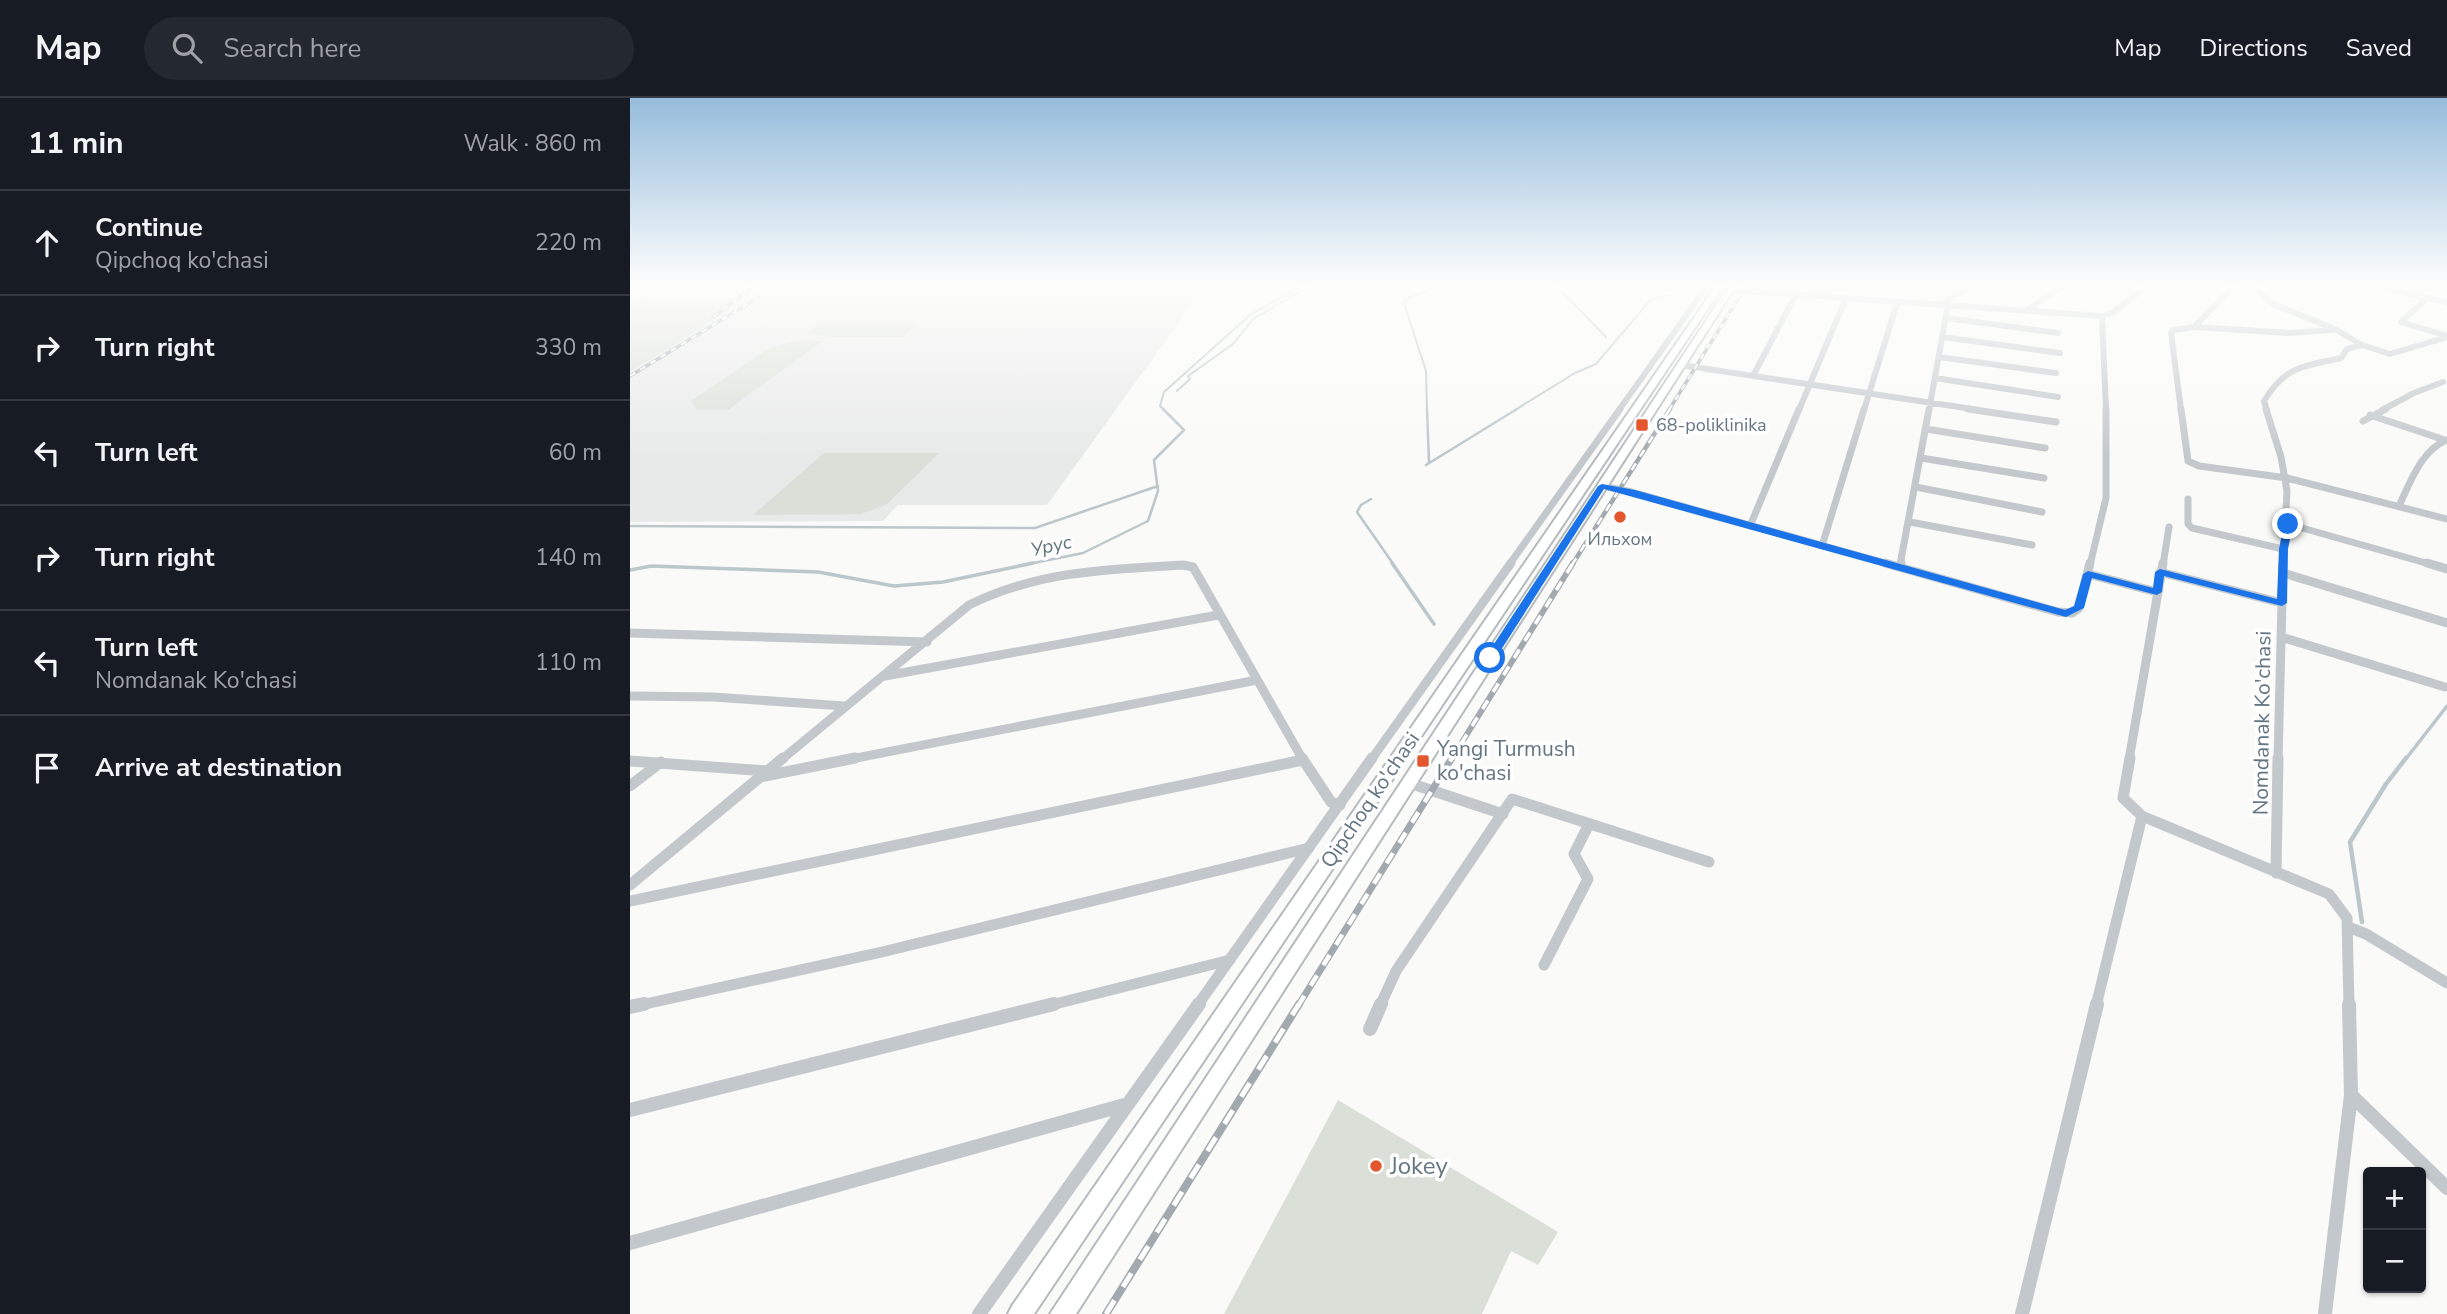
<!DOCTYPE html>
<meta charset="utf-8">
<style>
:root{--surface:#171b24;--page:#242831;--text:#f1f3f6;--muted:#9ea1a6;--line:#363941}
body{margin:0;font-family:"Nunito Sans",sans-serif;background:var(--page);color:var(--text)}
.controls{position:absolute;right:21px;bottom:21px;display:grid;overflow:hidden;border-radius:7px;box-shadow:0 2px 5px #0004}
.controls button{width:63px;height:63px;display:grid;place-items:center;padding:0;border:0;border-bottom:2px solid var(--line);background:var(--surface);color:var(--text);font:35px sans-serif}
.stop{position:absolute;width:21px;height:21px;margin:-16px;border:5px solid #1a73e8;border-radius:50%;background:#fff}
.stop.end{background:#1a73e8;border-color:#fff;box-shadow:0 2px 7px #0008}
.list{margin:0;padding:0;list-style:none}
h2{display:flex;justify-content:space-between;align-items:center;height:91px;margin:0;padding:0 28px;font-size:30px}
h2 small{font-size:23px;font-weight:400;color:var(--muted)}
.list li{display:grid;grid-template-columns:46px 1fr auto;gap:21px;align-items:center;box-sizing:border-box;height:105px;padding:0 28px;border-top:2px solid var(--line)}
.list b{display:block;font-size:26px;white-space:nowrap}
.list p{margin:0;font-size:23px;white-space:nowrap;color:var(--muted)}
.list em{font-size:23px;font-style:normal;color:var(--muted)}
.icon{flex:none;width:38px;height:38px;fill:none;stroke:currentColor;stroke-width:2;stroke-linecap:round;stroke-linejoin:round}
.map{position:relative;flex:none;width:1817px;height:1216px;overflow:hidden}
header{display:flex;align-items:center;gap:42px;box-sizing:border-box;height:98px;padding:0 35px;background:var(--surface);border-bottom:2px solid var(--line)}
header strong{font-size:33px}
nav{display:flex;gap:38px;margin-inline-start:auto;font-size:24px}
.search{width:490px;height:63px;background:var(--page);display:flex;align-items:center;gap:18px;box-sizing:border-box;padding:0 24px;border-radius:38px;color:var(--muted);font-size:26px}
main{display:flex}
aside{flex:1;background:var(--surface)}
.map>svg:first-child{display:block}
</style>
<header>
<strong>Map</strong>
<div class="search"><svg class="icon" aria-label="search" viewBox="0 0 24 24"><circle cx="10" cy="10" r="6"/><path d="M15 15l6 6"/></svg>Search here</div>
<nav><a>Map</a><a>Directions</a><a>Saved</a></nav>
</header>
<main>
<aside>
<h2>11 min<small>Walk · 860 m</small></h2>
<ul class="list">
<li><svg class="icon" aria-label="ahead" viewBox="0 0 24 24"><path d="M12 20V5M6 11l6-6 6 6"/></svg><div><b>Continue</b><p>Qipchoq ko'chasi</p></div><em>220 m</em></li>
<li><svg class="icon" aria-label="right" viewBox="0 0 24 24"><path d="M7 20v-9h11M14 6l5 5-5 5"/></svg><div><b>Turn right</b></div><em>330 m</em></li>
<li><svg class="icon" aria-label="left" viewBox="0 0 24 24"><path d="M17 20v-9H6M10 6l-5 5 5 5"/></svg><div><b>Turn left</b></div><em>60 m</em></li>
<li><svg class="icon" aria-label="right" viewBox="0 0 24 24"><path d="M7 20v-9h11M14 6l5 5-5 5"/></svg><div><b>Turn right</b></div><em>140 m</em></li>
<li><svg class="icon" aria-label="left" viewBox="0 0 24 24"><path d="M17 20v-9H6M10 6l-5 5 5 5"/></svg><div><b>Turn left</b><p>Nomdanak Ko'chasi</p></div><em>110 m</em></li>
<li><svg class="icon" aria-label="arrive" viewBox="0 0 24 24"><path d="M6 21V4h12l-3 4 3 4H6"/></svg><div><b>Arrive at destination</b></div></li>
</ul>
</aside>
<div class="map">
<svg width="1817" height="1216" viewBox="0 0 1817 1216">
<rect width="100%" height="100%" fill="#fafaf8"/>
<path fill="#e8e9e9" d="M17 188H575L417 407H268L253 423 0 424V197Z"/>
<path fill="#dadfd7" d="M20 201H109L113 204 0 274V207Z
M187 228H285L273 239H199L178 235Z
M169 243H193L98 312H67L61 303 139 250Z
M194 355H309L257 406 231 416 123 417Z
M708 1002 928 1134 908 1167 881 1153 852 1216H594Z"/>
<g fill="none" stroke-linecap="round" stroke-linejoin="round">
<path stroke="#bbc7cb" stroke-width="2" d="M926 188 976 239
M547 293 560 281 558 278 603 246 623 221 680 188
M534 312 530 308 534 294 620 217 671 188
M797 312 796 273 774 205 776 201 799 192 828 188
M885 312 945 275 966 266 1022 200 1041 197"/>
<path stroke="#bbc7cb" stroke-width="2.5" d="M797 311 799 364
M796 367 887 311
M741 401 731 407 727 414 764 467
M0 428 405 430 528 388
M394 467 453 455 518 423 528 393 524 362 554 332 533 311"/>
<path stroke="#bbc7cb" stroke-width="3.5" d="M762 465 804 526
M0 472 21 468 188 474 264 488 313 484 403 465
M1775 662 1817 608"/>
<path stroke="#bbc7cb" stroke-width="4.5" d="M1732 824 1720 744 1756 686 1776 660"/>
<g stroke="#b5babe" stroke-width="4">
<path id="primary" d="M1086 188H1093L404 1216H378L382 1208Z
M1099 188H1106L446 1216H420Z"/>
</g>
<path stroke="#c3c8cc" stroke-width="6" d="M1624 188 1643 206 1705 231 1732 247 1717 251 1711 260C1674 268 1655 268 1634 303L1637 312
M1743 188 1817 204
M1100 192 1472 218 1482 215 1517 188
M1797 200 1771 224 1817 238
M1309 207 1341 188
M1399 211 1433 188
M1472 218 1476 312
M1316 220 1428 235
M1564 229 1604 188
M1313 239 1430 255
M1732 247 1760 256 1817 239
M1309 259 1426 275
M1051 267 1349 312
M1123 278 1165 198
M1305 280 1428 299
M989 312 1077 188
M1169 312 1215 202
M1234 312 1267 205
M1299 312 1318 207
M1551 312 1541 235 1543 232 1564 229 1660 235 1701 232
M1752 312 1784 295 1813 284"/>
<path stroke="#c3c8cc" stroke-width="7" d="M1338 311 1426 324
M1551 311 1558 363 1569 368 1657 380 1817 421
M1636 311 1651 359 1657 393 1653 467
M1740 317 1815 342
M1733 323 1756 311
M1296 331 1415 350
M1291 360 1414 380
M972 388 1002 394 1262 467
M1286 389 1412 414
M1558 401V426L1562 430 1653 451
M1769 408C1780 385 1791 352 1817 342
M1280 424 1402 447
M1658 426 1803 467
M1120 428 1169 311
M1192 448 1234 311
M550 467H554
M879 467 990 311
M1270 467 1299 311
M1460 467 1476 400V311
M1533 467 1539 429"/>
<path stroke="#c3c8cc" stroke-width="9" d="M1255 465 1428 514 1442 515 1449 510 1460 465
M1797 465 1817 471
M1270 469 1271 465
M1530 474 1652 505
M1653 475 1817 525
M1458 476 1527 494
M0 535 297 544
M1651 539 1815 589
M255 578 588 517
M0 598 83 599 214 608
M151 662 339 507C407 473 479 471 553 467L563 469 673 662
M216 662 627 582
M741 662 881 465
M1499 662 1533 465
M1648 662 1653 465"/>
<path stroke="#c3c8cc" stroke-width="11" d="M672 660 701 704 710 707
M1500 660 1493 700 1512 718 1699 796 1717 820 1719 908
M0 663 137 673
M130 679 225 660
M779 685 873 716
M0 688 31 664
M1646 775 1648 660
M0 787 153 660
M0 803 673 662
M1718 829 1736 836 1817 885
M914 867 958 781 944 756 959 726
M6 908 252 854 679 750
M417 908 600 862
M567 908 742 660
M750 908 766 873 882 701 1079 764
M1466 908 1512 718"/>
<path stroke="#c3c8cc" stroke-width="14" d="M0 909 14 906
M740 931 751 906
M1721 997 1817 1090
M0 1012 424 906
M0 1145 498 1006
M349 1216 569 906
M1392 1216 1467 906
M1695 1216 1721 997 1719 906"/>
<use href="#primary" fill="#fff" fill-rule="evenodd"/>
<g stroke="#a2aab0" stroke-width="3.5">
<path id="rail-far4" d="M83 219 125 188
M0 278 129 199
M1039 312 1116 188"/>
</g>
<g stroke="#a2aab0" stroke-width="4.5">
<path id="rail-far3" d="M942 467 1040 311"/>
</g>
<g stroke="#a2aab0" stroke-width="6">
<path id="rail-far2" d="M821 662 943 465"/>
</g>
<g stroke="#a2aab0" stroke-width="7">
<path id="rail-far1" d="M668 908 822 660"/>
</g>
<g stroke="#a2aab0" stroke-width="8">
<path id="rail" d="M476 1216 669 906"/>
</g>
<use href="#rail-far4" stroke="#fff" stroke-width="2" stroke-dasharray="6" stroke-linecap="butt"/>
<use href="#rail-far3" stroke="#fff" stroke-width="2.5" stroke-dasharray="8" stroke-linecap="butt"/>
<use href="#rail-far2" stroke="#fff" stroke-width="3.5" stroke-dasharray="10" stroke-linecap="butt"/>
<use href="#rail-far1" stroke="#fff" stroke-width="4.5" stroke-dasharray="12" stroke-linecap="butt"/>
<use href="#rail" stroke="#fff" stroke-width="5" stroke-dasharray="16" stroke-linecap="butt"/>
</g>
<linearGradient id="sky" x2="0" y2="1"><stop stop-color="#96bcdc"/><stop offset="0.52" stop-color="#fdfdfc"/><stop offset="1" stop-color="#fdfdfc" stop-opacity="0"/></linearGradient>
<rect width="1817" height="359" fill="url(#sky)"/>
<path fill="#1a73e8" d="M972 386 1005 392 1435 512 1444 508 1453 476 1458 473 1523 490 1525 474 1530 471 1647 501 1649 451 1654 426 1658 423 1663 426 1658 451 1657 505 1652 508 1534 478 1532 494 1527 497 1462 480 1454 510 1436 519 974 391 864 563H856V558L968 388Z"/>
<g fill="#e4572e" stroke="#fff" stroke-width="2.5">
<rect x="1005" y="320" width="14" height="14" rx="3.5"/>
<circle cx="990" cy="419" r="7"/>
<rect x="786" y="656" width="14" height="14" rx="3.5"/>
<circle cx="746" cy="1068" r="7"/>
</g>
<g text-anchor="middle" stroke-width="7" stroke-linejoin="round" paint-order="stroke">
<g font-size="18" fill="#657683" stroke="#fff" text-anchor="start">
<text x="1026" y="333">68-poliklinika</text>
<text x="990" y="447" text-anchor="middle">Ильхом</text>
</g>
<g font-size="19" font-style="italic" fill="#60757c" stroke="#fff">
<text transform="translate(421 447) rotate(-12)" y="7">Урус</text>
</g>
<g font-size="21" fill="#657683" stroke="#fff">
<text transform="translate(1632 625) rotate(-89)" y="7">Nomdanak Ko'chasi</text>
<text transform="translate(740 702) rotate(-56)" y="7">Qipchoq ko'chasi</text>
</g>
<g font-size="21" fill="#657683" stroke="#fff" text-anchor="start">
<text x="807" y="658">Yangi Turmush<tspan x="807" dy="24">ko'chasi</tspan></text>
</g>
<g font-size="24" fill="#657683" stroke="#fff" text-anchor="start">
<text x="760" y="1076">Jokey</text>
</g>
</g>
</svg>
<div class="controls">
<button>+</button>
<button>−</button>
</div>
<div class="stop" style="left:860px;top:560px"></div>
<div class="stop end" style="left:1658px;top:426px"></div>
</div>
</main>
